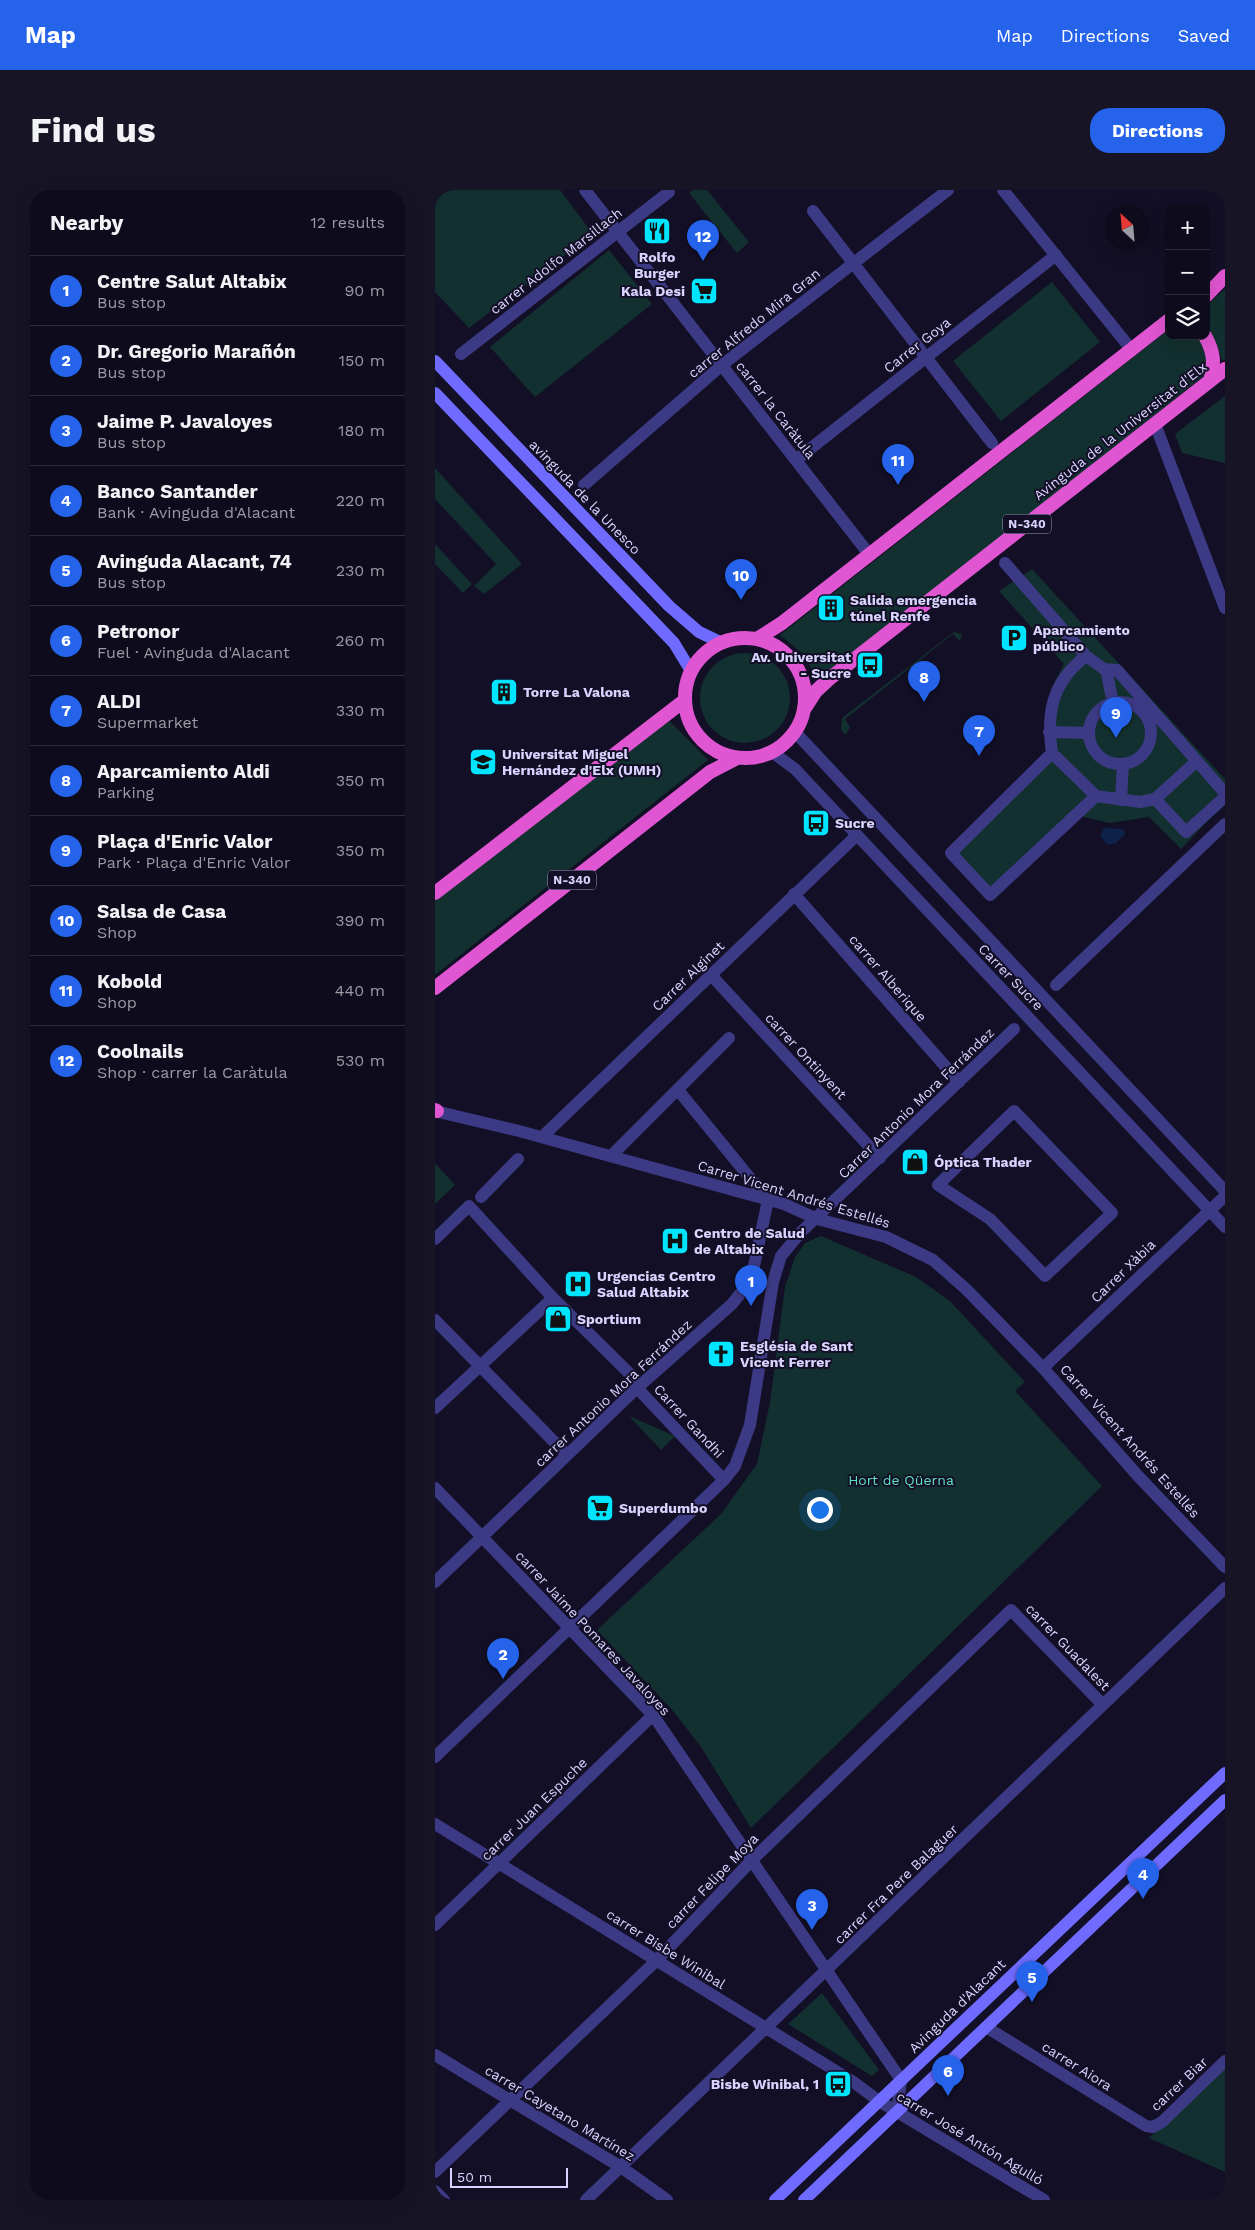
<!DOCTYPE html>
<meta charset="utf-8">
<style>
:root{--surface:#0e0b1c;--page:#171425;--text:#f1f3f6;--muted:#9b9ba3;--line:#2e2b3b;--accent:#2563eb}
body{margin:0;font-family:"Work Sans",sans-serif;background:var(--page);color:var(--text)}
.controls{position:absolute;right:15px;top:15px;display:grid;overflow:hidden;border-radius:10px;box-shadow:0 5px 20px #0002}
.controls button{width:45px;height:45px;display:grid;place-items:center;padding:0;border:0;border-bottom:1px solid var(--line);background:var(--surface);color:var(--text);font:25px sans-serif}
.compass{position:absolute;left:670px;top:15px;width:45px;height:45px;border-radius:50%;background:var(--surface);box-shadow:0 5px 20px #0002;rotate:334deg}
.scale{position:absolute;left:15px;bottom:12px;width:118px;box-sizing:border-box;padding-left:5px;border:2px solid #d9d4ff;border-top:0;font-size:14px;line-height:18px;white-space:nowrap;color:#d9d4ff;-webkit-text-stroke:4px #130f26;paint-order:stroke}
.you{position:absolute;left:384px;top:1319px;width:18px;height:18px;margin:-12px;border:4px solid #fff;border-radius:50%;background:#1a73e8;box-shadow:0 0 0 8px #1a73e833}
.badge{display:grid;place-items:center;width:32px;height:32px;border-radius:50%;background:var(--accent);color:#fff;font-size:16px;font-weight:700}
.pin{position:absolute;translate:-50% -41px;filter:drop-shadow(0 1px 2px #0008)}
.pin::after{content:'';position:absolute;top:26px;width:18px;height:15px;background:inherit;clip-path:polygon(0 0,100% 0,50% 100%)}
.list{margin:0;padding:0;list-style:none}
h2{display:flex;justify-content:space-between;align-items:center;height:65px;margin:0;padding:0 20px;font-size:21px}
h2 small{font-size:16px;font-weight:400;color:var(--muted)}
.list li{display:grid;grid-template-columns:32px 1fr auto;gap:15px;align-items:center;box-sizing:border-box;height:70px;padding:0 20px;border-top:1px solid var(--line)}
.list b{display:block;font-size:19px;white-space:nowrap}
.list p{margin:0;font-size:16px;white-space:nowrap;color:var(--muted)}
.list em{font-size:16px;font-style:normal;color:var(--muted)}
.icon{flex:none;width:28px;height:28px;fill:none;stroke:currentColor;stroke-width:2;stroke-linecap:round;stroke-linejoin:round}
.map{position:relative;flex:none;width:790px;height:2010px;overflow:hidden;border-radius:20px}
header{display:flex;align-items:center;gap:30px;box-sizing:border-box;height:70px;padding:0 25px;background:var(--accent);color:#fff}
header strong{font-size:24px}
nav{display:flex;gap:28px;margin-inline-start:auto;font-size:18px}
.intro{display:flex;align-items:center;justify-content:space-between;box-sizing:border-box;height:120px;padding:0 30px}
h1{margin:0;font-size:35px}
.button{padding:12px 22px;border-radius:20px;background:var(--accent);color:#fff;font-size:18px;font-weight:700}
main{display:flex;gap:30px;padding:0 30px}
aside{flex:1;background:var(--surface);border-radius:20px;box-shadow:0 5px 20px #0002}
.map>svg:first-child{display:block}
</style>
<header>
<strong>Map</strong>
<nav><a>Map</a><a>Directions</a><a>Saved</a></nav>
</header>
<div class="intro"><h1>Find us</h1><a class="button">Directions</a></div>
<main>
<aside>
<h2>Nearby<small>12 results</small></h2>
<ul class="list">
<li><span class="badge">1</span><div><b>Centre Salut Altabix</b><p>Bus stop</p></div><em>90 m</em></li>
<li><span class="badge">2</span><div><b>Dr. Gregorio Marañón</b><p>Bus stop</p></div><em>150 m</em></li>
<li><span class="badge">3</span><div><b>Jaime P. Javaloyes</b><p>Bus stop</p></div><em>180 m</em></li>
<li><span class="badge">4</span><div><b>Banco Santander</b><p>Bank · Avinguda d'Alacant</p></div><em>220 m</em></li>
<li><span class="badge">5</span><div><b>Avinguda Alacant, 74</b><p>Bus stop</p></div><em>230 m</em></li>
<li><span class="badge">6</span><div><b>Petronor</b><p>Fuel · Avinguda d'Alacant</p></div><em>260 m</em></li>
<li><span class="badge">7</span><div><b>ALDI</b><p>Supermarket</p></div><em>330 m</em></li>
<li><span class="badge">8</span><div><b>Aparcamiento Aldi</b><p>Parking</p></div><em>350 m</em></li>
<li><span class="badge">9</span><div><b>Plaça d'Enric Valor</b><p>Park · Plaça d'Enric Valor</p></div><em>350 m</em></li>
<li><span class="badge">10</span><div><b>Salsa de Casa</b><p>Shop</p></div><em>390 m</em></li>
<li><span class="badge">11</span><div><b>Kobold</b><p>Shop</p></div><em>440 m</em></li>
<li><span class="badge">12</span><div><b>Coolnails</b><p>Shop · carrer la Caràtula</p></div><em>530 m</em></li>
</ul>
</aside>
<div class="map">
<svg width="790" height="2010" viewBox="0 0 790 2010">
<rect width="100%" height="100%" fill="#130f26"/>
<path fill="#12302f" d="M0 0H125L158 44 34 138 0 102Z
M258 0H272L314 52 302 63 254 3Z
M174 60 217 114 100 207 55 157Z
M617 92 665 152 566 231 518 171Z
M790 99V170H787L780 150 771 139V116Z
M733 140 734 146H758L773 158 770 185 383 492 369 465 345 445Z
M790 206V273L747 263 740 244Z
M0 278 87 374 49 404 39 396 61 374 0 309Z
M0 354 37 394 28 403 0 374Z
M597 379 790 589V613L746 659 714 627 675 633 644 626 555 709 510 665 612 562C607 523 610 509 629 474L564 401Z
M519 442 527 444 525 451 518 444 410 529 415 537 411 545 406 540 407 528Z
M265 508a45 45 0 1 1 90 0a45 45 0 1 1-90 0Z
M229 525 273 570 0 785V706Z
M0 973 20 995 0 1014Z
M386 1046 481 1087 515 1111 590 1192 580 1201 667 1296 316 1638 266 1557 238 1521 162 1440 286 1324 322 1274 335 1212 350 1097 360 1067 370 1053Z
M194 1226 240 1246 226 1260Z
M387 1803 444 1880 437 1886 353 1834Z
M790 1876V1982L714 1948Z"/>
<path fill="#0c2248" d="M669 638 688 639 690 644 680 654H672L665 646Z"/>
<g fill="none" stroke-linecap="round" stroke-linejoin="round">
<path stroke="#3d3a85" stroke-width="12" d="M378 21 557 253
M26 164 234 2
M361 270 621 65
M570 373 651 466 669 479 682 480 790 603
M651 466C617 492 611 523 617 563L516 663 555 705 661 606 705 612 720 609 751 642 790 607
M671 479 678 513
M654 543a31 31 0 1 1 62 0a31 31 0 1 1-62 0Z
M614 542 654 543
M617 563 661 606
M720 609 762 571
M686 610 688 574
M359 704 524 892
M276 785 445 968
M243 900 333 1010
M579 921 677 1023 610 1086 555 1029 503 995Z
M176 966 294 848
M46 1007 83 969
M0 1130 132 1265
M0 1218 118 1108"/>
<path stroke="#3d3a85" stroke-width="12" d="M150 0 434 364
M568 0 696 159
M720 234 790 418
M149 295 287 175 513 0
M360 542 790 1001
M337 562 360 579 790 1037
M621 795 790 634
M0 921 84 941 349 1014 382 1029 451 1047 498 1070 531 1099 608 1178 703 1286 790 1377
M107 947 421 646
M0 1049 34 1016 118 1108 198 1187 202 1198 289 1290
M608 1178 790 1006
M0 1298 218 1525 466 1890 462 1922
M0 1392 202 1198 297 1114 316 1090 333 1010
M0 1567 289 1290 300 1276 315 1235 338 1092 346 1066 366 1042 579 839
M0 1634 417 1891 444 1911 609 2010
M0 1735 218 1525
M551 1837 711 1936 718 1937 727 1932 790 1871
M0 1865 186 1977 232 2010
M0 1982 221 1771 317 1670 576 1420 668 1515
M0 2001 9 2010
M151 2010 790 1398"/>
<path stroke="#6f6bff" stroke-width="12" d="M0 171 234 416 264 442 287 453
M0 203 239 453 256 481
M340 2010 790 1583
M369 2010 790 1610"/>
<path stroke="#e055d1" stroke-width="14" d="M771 106 790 86
M770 146C779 162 780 173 775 191
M250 508a60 60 0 1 1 120 0a60 60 0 1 1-120 0Z
M322 449 347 433 734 130
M370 518 381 501 394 489 790 179
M0 703 250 510
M0 798 275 582 302 568
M0 920 2 921"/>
</g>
<defs>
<g id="restaurant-square" transform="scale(1.4375)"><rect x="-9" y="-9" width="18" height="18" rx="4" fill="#00e5ff" stroke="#130f26"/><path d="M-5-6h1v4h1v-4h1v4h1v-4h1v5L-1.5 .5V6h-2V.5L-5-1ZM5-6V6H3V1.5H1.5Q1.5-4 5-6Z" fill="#111"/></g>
<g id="supermarket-square" transform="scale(1.4375)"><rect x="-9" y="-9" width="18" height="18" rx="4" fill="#00e5ff" stroke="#130f26"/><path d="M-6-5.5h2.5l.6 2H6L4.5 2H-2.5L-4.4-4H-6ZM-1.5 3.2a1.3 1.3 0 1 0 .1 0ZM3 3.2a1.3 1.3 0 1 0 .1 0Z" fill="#111"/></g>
<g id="building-square" transform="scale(1.4375)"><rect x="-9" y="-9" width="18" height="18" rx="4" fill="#00e5ff" stroke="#130f26"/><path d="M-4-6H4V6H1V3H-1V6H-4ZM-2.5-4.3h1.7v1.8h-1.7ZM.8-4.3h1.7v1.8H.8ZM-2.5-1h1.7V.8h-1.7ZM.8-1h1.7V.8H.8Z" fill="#111"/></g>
<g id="parking-square" transform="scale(1.4375)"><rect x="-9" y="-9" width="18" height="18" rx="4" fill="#00e5ff" stroke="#130f26"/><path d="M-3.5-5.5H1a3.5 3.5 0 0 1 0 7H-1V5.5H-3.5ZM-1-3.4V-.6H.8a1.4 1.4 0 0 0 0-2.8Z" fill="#111"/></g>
<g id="bus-square" transform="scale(1.4375)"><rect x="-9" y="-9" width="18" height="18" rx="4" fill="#00e5ff" stroke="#130f26"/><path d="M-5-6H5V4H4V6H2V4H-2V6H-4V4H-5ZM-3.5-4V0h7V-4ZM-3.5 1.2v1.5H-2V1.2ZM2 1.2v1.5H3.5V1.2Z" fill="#111"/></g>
<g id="university-square" transform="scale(1.4375)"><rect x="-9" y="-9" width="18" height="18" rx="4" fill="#00e5ff" stroke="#130f26"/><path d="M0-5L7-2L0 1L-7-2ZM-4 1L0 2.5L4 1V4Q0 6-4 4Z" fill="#111"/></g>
<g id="shop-square" transform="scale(1.4375)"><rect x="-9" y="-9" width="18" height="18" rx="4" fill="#00e5ff" stroke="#130f26"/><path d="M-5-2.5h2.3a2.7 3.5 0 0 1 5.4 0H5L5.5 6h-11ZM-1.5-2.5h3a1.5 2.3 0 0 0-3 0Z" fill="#111"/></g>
<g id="hospital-square" transform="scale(1.4375)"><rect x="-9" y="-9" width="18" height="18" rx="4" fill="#00e5ff" stroke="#130f26"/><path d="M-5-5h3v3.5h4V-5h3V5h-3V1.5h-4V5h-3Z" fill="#111"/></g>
<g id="church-square" transform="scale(1.4375)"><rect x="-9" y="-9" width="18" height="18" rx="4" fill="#00e5ff" stroke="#130f26"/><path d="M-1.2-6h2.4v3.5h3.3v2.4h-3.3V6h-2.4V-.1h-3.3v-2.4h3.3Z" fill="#111"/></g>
</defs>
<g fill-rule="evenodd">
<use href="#restaurant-square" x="222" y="41"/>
<use href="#supermarket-square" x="269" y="101"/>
<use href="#building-square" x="396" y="418"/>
<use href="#parking-square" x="579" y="448"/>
<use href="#bus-square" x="435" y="475"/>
<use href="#building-square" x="69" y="502"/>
<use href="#university-square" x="48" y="572"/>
<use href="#bus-square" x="381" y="633"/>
<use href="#shop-square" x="480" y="972"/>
<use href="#hospital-square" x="240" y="1051"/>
<use href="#hospital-square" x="143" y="1094"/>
<use href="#shop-square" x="123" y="1129"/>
<use href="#church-square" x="286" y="1164"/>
<use href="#supermarket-square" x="165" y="1318"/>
<use href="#bus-square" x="403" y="1894"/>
</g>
<g text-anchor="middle" stroke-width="4" stroke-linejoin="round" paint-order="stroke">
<g fill="#130f26" stroke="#9e99be" stroke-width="1">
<rect x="568" y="324.5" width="48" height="19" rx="4"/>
<rect x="113" y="680.5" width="48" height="19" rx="4"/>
</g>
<g font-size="12" font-weight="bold" fill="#d9d4ff">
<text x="592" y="338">N-340</text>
<text x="137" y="694">N-340</text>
</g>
<g font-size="14" font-weight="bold" fill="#d9d4ff" stroke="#130f26" text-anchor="start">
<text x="222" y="72" text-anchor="middle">Rolfo<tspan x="222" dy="16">Burger</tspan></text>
<text x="250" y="106" text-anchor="end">Kala Desi</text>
<text x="415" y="415">Salida emergencia<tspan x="415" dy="16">túnel Renfe</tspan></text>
<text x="598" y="445">Aparcamiento<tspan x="598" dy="16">público</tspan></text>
<text x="416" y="472" text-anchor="end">Av. Universitat<tspan x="416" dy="16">- Sucre</tspan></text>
<text x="88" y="507">Torre La Valona</text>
<text x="67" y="569">Universitat Miguel<tspan x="67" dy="16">Hernández d'Elx (UMH)</tspan></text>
<text x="400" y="638">Sucre</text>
<text x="499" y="977">Óptica Thader</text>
<text x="259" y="1048">Centro de Salud<tspan x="259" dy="16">de Altabix</tspan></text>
<text x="162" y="1091">Urgencias Centro<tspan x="162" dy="16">Salud Altabix</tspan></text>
<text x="142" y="1134">Sportium</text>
<text x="305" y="1161">Església de Sant<tspan x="305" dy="16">Vicent Ferrer</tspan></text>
<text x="184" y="1323">Superdumbo</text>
<text x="384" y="1899" text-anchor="end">Bisbe Winibal, 1</text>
</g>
<g font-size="14" fill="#d9d4ff" stroke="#130f26">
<text transform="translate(121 71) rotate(-38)" y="5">carrer Adolfo Marsillach</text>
<text transform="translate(319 133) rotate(-39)" y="5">carrer Alfredo Mira Gran</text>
<text transform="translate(482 155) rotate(-38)" y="5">Carrer Goya</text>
<text transform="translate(341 220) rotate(52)" y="5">carrer la Caràtula</text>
<text transform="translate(685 241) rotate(-38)" y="5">Avinguda de la Universitat d'Elx</text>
<text transform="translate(150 307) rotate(46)" y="5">avinguda de la Unesco</text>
<text transform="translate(253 786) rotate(-44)" y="5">Carrer Alginet</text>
<text transform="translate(576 787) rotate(46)" y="5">Carrer Sucre</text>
<text transform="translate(453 788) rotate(49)" y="5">carrer Alberique</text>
<text transform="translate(371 866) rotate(47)" y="5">carrer Ontinyent</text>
<text transform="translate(481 913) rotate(-44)" y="5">Carrer Antonio Mora Ferrández</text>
<text transform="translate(359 1004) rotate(17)" y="5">Carrer Vicent Andrés Estellés</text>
<text transform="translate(688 1081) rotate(-44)" y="5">Carrer Xàbia</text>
<text transform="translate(178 1203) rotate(-43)" y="5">carrer Antonio Mora Ferrández</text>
<text transform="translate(254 1231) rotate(47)" y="5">Carrer Gandhi</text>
<text transform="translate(695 1251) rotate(48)" y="5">Carrer Vicent Andrés Estellés</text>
<text transform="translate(158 1443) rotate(47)" y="5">carrer Jaime Pomares Javaloyes</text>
<text transform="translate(633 1457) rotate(46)" y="5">carrer Guadalest</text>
<text transform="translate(99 1619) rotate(-44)" y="5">carrer Juan Espuche</text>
<text transform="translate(277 1691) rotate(-46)" y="5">carrer Felipe Moya</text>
<text transform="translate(461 1694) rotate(-44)" y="5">carrer Fra Pere Balaguer</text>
<text transform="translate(231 1759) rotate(32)" y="5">carrer Bisbe Winibal</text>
<text transform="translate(522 1816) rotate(-44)" y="5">Avinguda d'Alacant</text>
<text transform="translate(642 1876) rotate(32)" y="5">carrer Aiora</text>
<text transform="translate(744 1894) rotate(-43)" y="5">carrer Biar</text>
<text transform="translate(125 1923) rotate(31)" y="5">carrer Cayetano Martínez</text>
<text transform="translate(535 1948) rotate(31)" y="5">carrer José Antón Agulló</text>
</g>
<g font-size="14" fill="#5fe0c0" stroke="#130f26">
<text x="466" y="1295">Hort de Qüerna</text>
</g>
</g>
</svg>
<div class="controls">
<button>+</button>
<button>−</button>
<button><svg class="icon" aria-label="layers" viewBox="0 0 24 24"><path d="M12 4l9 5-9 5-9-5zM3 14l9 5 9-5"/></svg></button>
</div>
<svg class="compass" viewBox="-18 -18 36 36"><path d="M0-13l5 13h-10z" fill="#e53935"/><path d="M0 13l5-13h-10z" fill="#9b9ba3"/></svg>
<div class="scale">50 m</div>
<div class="you"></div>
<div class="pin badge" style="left:316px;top:1116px">1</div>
<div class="pin badge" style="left:68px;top:1489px">2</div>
<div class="pin badge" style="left:377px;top:1740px">3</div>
<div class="pin badge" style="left:708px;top:1709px">4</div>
<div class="pin badge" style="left:597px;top:1812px">5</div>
<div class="pin badge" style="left:513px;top:1906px">6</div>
<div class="pin badge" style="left:544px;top:566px">7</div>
<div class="pin badge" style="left:489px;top:512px">8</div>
<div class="pin badge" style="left:681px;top:548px">9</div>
<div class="pin badge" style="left:306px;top:410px">10</div>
<div class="pin badge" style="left:463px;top:295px">11</div>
<div class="pin badge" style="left:268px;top:71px">12</div>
</div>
</main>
